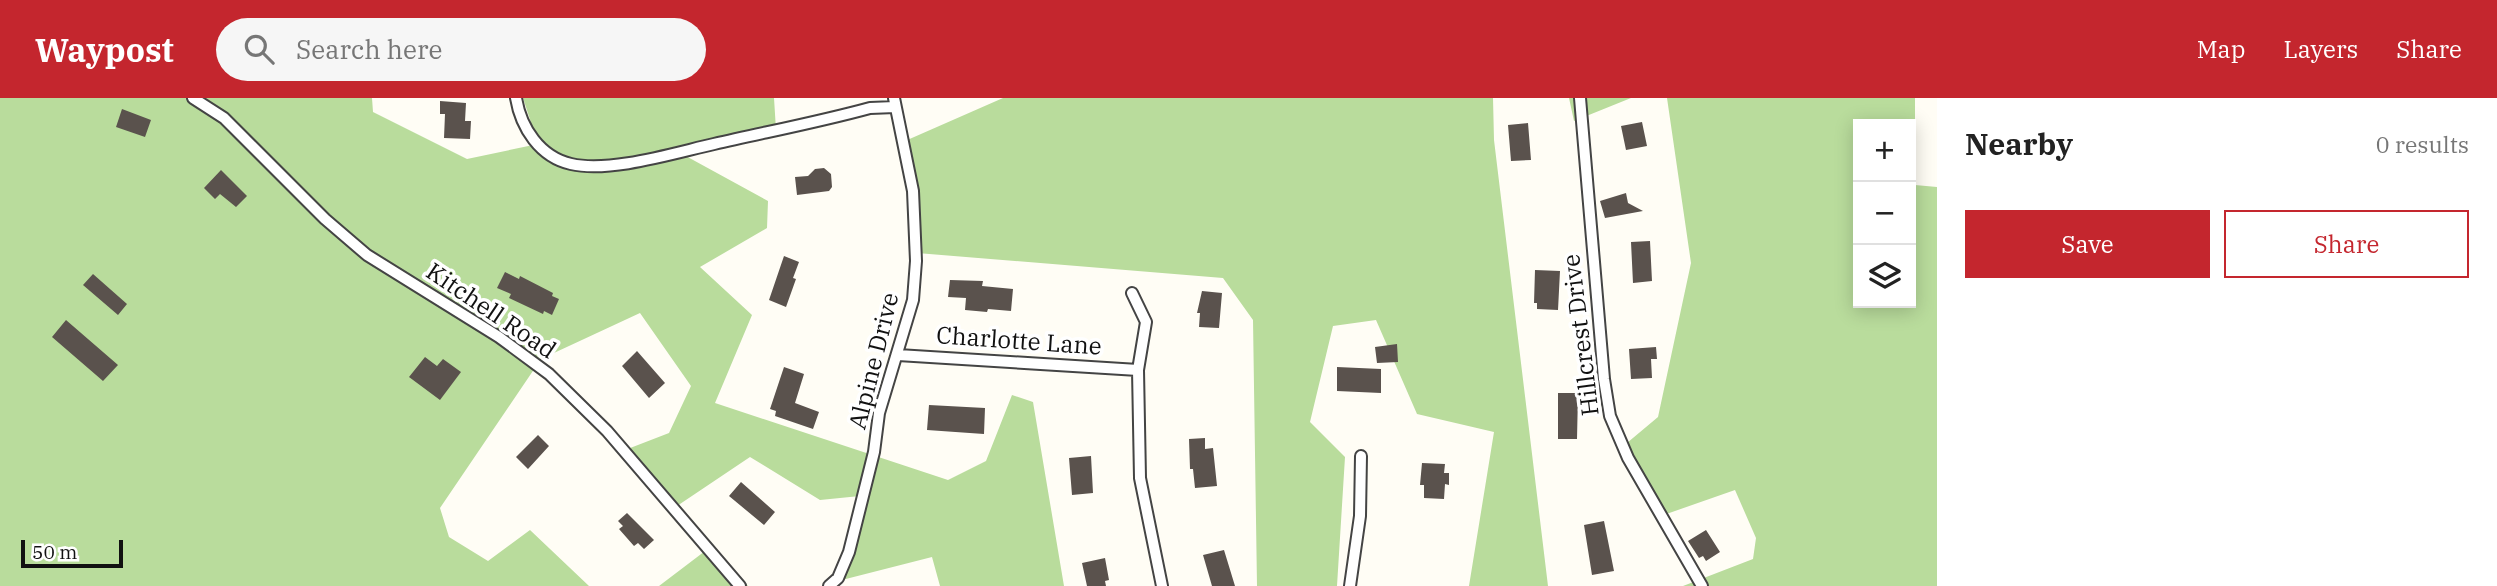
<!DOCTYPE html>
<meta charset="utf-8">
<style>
:root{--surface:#fff;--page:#f6f6f6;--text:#222;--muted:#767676;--line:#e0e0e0;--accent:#c4262e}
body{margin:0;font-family:"IBM Plex Serif",serif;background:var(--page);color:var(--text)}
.controls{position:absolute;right:21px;top:21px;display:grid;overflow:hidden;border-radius:0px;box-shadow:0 4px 18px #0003}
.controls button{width:63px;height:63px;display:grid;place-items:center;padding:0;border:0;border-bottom:2px solid var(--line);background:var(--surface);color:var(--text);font:35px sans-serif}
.scale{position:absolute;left:21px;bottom:18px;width:102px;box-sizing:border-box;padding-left:7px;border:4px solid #111;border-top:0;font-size:19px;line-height:24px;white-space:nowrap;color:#111;-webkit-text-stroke:5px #fff;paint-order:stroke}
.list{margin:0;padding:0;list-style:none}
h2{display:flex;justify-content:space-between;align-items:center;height:91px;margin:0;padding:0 28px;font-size:30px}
h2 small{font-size:23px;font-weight:400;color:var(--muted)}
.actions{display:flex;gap:14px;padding:21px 28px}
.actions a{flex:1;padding:16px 0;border:2px solid var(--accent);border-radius:0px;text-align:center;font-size:24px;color:var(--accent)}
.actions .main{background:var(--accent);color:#fff}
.icon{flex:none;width:38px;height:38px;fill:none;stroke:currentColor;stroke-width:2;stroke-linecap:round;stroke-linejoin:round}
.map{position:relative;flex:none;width:1937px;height:488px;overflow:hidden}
header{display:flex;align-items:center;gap:42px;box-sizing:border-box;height:98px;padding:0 35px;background:var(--accent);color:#fff}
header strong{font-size:33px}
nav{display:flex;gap:38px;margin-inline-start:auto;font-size:24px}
.search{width:490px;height:63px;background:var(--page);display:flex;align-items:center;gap:18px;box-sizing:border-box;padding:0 24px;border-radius:38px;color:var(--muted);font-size:26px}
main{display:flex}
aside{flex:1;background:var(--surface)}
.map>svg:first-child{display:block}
</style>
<header>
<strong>Waypost</strong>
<div class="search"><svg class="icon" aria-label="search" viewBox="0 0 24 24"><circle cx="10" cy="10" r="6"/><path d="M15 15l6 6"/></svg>Search here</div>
<nav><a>Map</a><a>Layers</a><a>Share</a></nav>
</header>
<main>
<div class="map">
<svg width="1937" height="488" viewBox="0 0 1937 488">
<rect width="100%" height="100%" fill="#fffdf5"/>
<path fill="#b9dc9c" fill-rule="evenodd" d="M0 0H372L373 14 467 61 538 46 523 0H774L776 32 673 51 768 103 767 130 700 169 752 217 715 305 948 382 986 363 1012 297 1033 304 1064 488H940L932 459 834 484 860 398 820 402 750 359 677 408 625 352 669 335 691 288 640 215 541 261 440 410 449 439 488 463 530 432 589 488H0Z
M1003 0H1493L1494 42 1548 488H1469L1494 334 1417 316 1376 222 1333 228 1310 324 1345 359 1337 488H1257L1253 222 1223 180 917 155 905 43Z
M1569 0H1631L1574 23Z
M1667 0H1915V87L1937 89V488H1683L1753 461 1756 440 1735 392 1655 420 1621 350 1658 319 1691 165ZM1858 26H1911V205H1858Z
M713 447 748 488H659Z"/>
<path fill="#5a524d" d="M440 3 466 5 465 23H471L470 41 444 40 445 16H440Z
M122 11 151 22 145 39 116 29Z
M1642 24 1647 48 1626 52 1621 28Z
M1528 25 1531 62 1511 63 1508 27Z
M824 70 831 76 832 89 829 93 797 97 795 79 808 78 815 71Z
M221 72 247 98 236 109 220 96 215 101 204 90Z
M1626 95 1628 105 1643 113 1605 120 1600 103Z
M1650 143 1652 183 1633 185 1631 144Z
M784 158 799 164 793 180 796 181 786 209 769 202Z
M1535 172 1560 173 1558 212 1537 211V205H1534Z
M505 174 519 181 520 178 553 195 552 198 559 201 552 217 544 213 543 216 509 200 511 196 497 190Z
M93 176 127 206 118 217 83 187Z
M950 182 983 183 982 188 1013 191 1011 213 988 211 987 214 965 212 966 200 948 199Z
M1202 193 1222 195 1219 230 1199 229 1200 215H1197Z
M66 222 118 267 103 283 52 239Z
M1397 246 1398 264 1377 265 1375 249Z
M1656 249 1657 261H1651L1652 280 1631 281 1629 251Z
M637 253 665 285 649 300 622 268Z
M425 259 437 268 443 261 461 274 440 302 409 279Z
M784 269 804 276 795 305 819 314 813 331 775 318 776 313 770 311Z
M1337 269 1381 271V295L1337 293Z
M1558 295H1578L1577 341H1558Z
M929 307 985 310 984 336 927 332Z
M538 337 549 348 528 371 516 359Z
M1205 340V351L1213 350 1217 388 1195 390 1193 371H1190L1189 341Z
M1091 358 1093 395 1072 397 1069 360Z
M1422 365 1445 366 1444 375H1449V387L1445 386 1444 401 1424 400V387H1420Z
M741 384 775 414 764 427 729 398Z
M627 415 654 442 644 451 638 445 634 448 619 431 623 428 618 423Z
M1604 423 1614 473 1592 477 1584 427Z
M1706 432 1720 454 1706 463 1703 458 1699 460 1688 443Z
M1224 452 1235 488H1212L1203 457Z
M1105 460 1109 482 1105 483 1106 488H1087L1082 465Z"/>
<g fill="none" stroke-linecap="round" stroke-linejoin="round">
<g stroke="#444" stroke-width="14">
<path id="minor" d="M193 0 224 20 325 121 367 157 499 239 549 276 607 333 740 488
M516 0C521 30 540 59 571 66 610 75 674 55 714 46 766 34 819 24 870 10L895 9
M1580 0 1604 281 1610 318 1628 360 1702 488
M1132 195 1146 224 1138 272 1140 380 1162 488
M898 257 1138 272
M829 488 838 480 849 454 874 354 879 315 913 202 916 163 913 93 894 0
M1350 488 1360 418 1361 358"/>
</g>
<use href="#minor" stroke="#fff" stroke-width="10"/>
</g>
<g text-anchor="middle" stroke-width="7" stroke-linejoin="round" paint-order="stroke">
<g font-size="24" fill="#111" stroke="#fff">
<text transform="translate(491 213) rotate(34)" y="8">Kitchell Road</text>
<text transform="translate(1581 237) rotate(-97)" y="8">Hillcrest Drive</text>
<text transform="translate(1019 243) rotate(4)" y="8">Charlotte Lane</text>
<text transform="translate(874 263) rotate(-76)" y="8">Alpine Drive</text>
</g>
</g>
</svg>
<div class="controls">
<button>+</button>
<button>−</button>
<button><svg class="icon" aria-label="layers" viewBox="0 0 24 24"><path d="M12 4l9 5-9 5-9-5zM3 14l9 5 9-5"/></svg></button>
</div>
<div class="scale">50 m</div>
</div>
<aside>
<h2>Nearby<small>0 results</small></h2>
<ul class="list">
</ul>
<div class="actions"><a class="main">Save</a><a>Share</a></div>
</aside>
</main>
